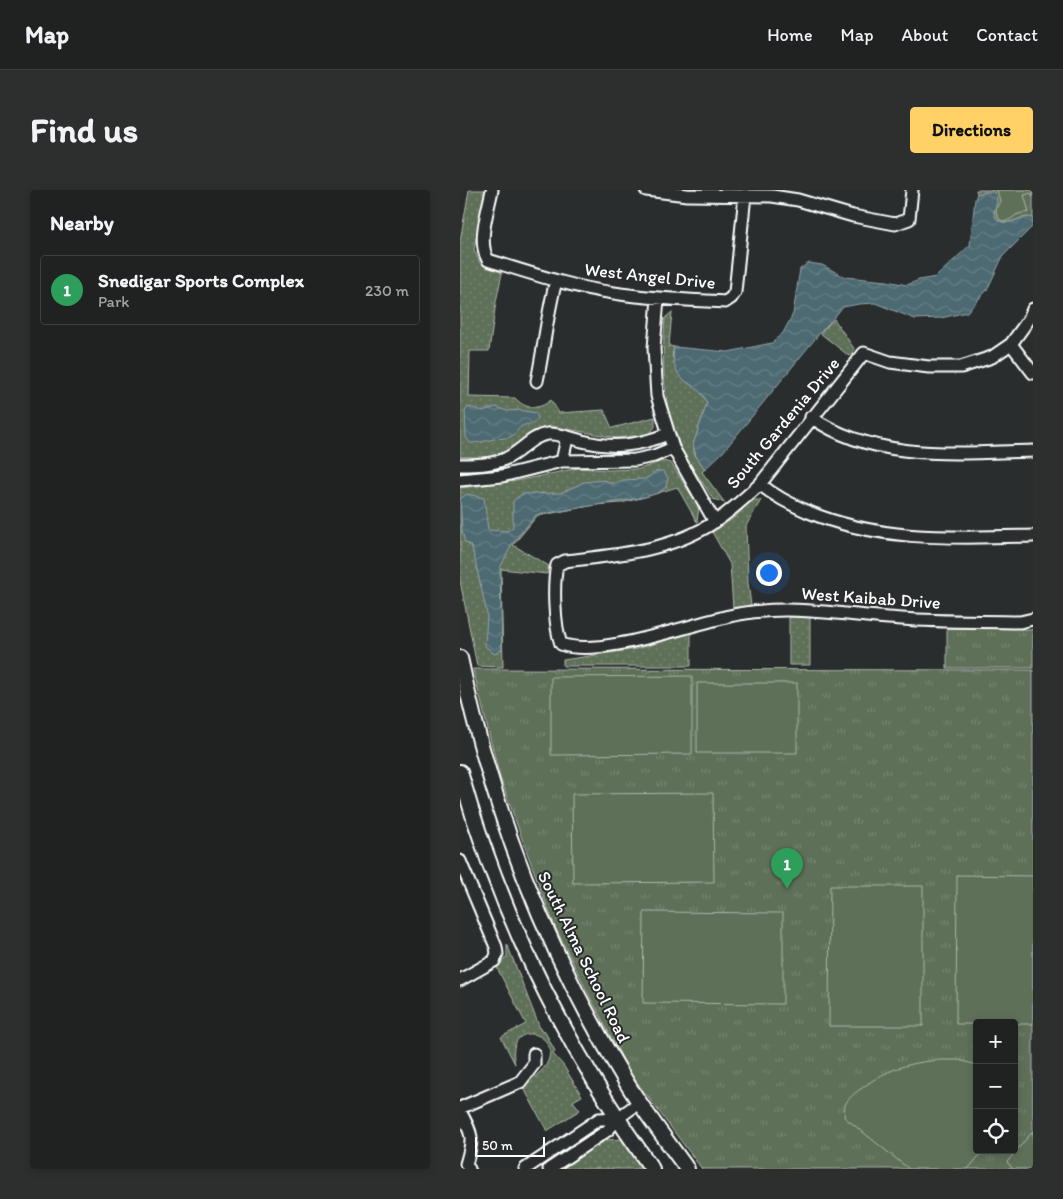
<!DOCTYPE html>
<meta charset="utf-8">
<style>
:root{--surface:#202222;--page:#2d2f2f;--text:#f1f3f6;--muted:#a2a4a5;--line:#3d3f40;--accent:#ffd166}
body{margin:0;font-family:Itim,sans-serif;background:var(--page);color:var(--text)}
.controls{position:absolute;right:15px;bottom:15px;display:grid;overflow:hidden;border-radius:5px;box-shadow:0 2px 8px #0003}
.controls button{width:45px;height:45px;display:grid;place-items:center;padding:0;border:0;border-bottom:1px solid var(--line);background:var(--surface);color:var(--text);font:25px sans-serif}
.scale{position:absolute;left:15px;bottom:12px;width:70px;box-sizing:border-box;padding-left:5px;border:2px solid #fff;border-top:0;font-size:14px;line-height:18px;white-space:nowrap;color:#fff;-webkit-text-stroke:4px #2a2d2e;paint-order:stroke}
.you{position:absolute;left:308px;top:382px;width:18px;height:18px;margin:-12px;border:4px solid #fff;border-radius:50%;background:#1a73e8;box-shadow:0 0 0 8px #1a73e833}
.badge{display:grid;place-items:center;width:32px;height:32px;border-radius:50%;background:var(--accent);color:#fff;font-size:16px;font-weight:700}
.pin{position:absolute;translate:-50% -41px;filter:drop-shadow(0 1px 2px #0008)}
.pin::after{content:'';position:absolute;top:26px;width:18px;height:15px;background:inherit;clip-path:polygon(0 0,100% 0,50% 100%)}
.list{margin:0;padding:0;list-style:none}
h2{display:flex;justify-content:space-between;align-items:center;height:65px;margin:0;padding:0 20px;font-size:21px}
h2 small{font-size:16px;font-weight:400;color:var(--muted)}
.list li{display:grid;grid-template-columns:32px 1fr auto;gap:15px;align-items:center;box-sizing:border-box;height:70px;margin:0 10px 10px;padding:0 10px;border:1px solid var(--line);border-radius:5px}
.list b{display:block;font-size:19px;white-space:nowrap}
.list p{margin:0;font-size:16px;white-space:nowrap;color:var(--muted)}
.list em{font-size:16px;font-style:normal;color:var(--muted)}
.icon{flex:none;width:28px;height:28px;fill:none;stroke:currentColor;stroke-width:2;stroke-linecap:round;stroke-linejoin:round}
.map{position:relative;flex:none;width:573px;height:979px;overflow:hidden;border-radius:5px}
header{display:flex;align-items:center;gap:30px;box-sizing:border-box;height:70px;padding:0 25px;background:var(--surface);border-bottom:1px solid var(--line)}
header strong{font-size:24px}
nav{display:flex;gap:28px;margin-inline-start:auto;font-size:18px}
.intro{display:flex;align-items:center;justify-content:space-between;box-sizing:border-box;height:120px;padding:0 30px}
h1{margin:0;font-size:35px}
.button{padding:12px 22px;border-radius:5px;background:var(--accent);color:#111;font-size:18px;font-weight:700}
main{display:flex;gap:30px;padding:0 30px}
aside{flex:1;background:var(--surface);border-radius:5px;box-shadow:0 2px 8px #0003}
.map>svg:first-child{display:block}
</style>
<header>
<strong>Map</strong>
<nav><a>Home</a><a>Map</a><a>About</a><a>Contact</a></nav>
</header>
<div class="intro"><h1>Find us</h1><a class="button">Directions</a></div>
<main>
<aside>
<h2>Nearby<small></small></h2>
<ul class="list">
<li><span class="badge" style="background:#2e9e5b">1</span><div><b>Snedigar Sports Complex</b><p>Park</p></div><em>230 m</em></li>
</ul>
</aside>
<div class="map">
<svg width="573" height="979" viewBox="0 0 573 979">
<defs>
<pattern id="grass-dots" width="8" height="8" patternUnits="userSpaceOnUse" patternTransform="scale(1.25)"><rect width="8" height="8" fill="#5e6f58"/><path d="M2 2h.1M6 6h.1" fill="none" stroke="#768571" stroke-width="1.8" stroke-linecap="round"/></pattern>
<pattern id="park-tufts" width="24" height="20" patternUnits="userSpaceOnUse" patternTransform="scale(1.25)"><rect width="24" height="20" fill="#5e6f58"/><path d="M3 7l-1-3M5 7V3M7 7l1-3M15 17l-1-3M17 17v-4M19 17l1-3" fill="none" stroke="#768571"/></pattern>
<pattern id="water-waves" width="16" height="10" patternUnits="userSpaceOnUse" patternTransform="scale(1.25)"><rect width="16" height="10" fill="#4d6971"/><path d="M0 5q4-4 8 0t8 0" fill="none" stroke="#688086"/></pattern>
</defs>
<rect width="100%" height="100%" fill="#2a2d2e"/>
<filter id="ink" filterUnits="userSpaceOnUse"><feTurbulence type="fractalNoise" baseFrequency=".02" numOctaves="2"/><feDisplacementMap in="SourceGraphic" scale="10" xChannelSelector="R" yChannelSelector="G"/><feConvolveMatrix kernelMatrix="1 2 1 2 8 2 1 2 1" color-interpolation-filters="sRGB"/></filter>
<g filter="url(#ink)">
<path fill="url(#grass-dots)" stroke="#aeb7ac" d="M9 0H25L14 59 20 73 42 83 36 112 29 161H10L9 207 55 208C66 220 79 220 91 210L99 223 144 220 152 238 195 227V237L189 244 157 248 91 236 79 240 48 262 26 267H0V51Z
M212 122 209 156 214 157 212 167C220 177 244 204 247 213L233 255 235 265 245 279 242 282 265 313 253 309C243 293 231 277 222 260 202 219 202 173 205 128Z
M374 129 395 160 389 166 360 143Z
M203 271 211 273 239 317 237 332 217 297 185 307 161 313 135 315 77 326 53 355 89 376 87 384 41 379 43 477 17 476 0 391V298L56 291 118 278 149 280 179 279Z
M292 310H301L286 336 288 393 291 415 273 418 270 374 252 342 274 328Z
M329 427H350V475H329Z
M231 443V476H103V470L176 459Z
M47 754 81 841 84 840 95 861 93 864 103 875 122 906 113 911 120 920 87 941 62 895C71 889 84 882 88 871 100 840 44 829 55 874L41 847 66 834 37 778 47 766Z
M164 949 187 979H101L146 950Z"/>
<path fill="url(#park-tufts)" stroke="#aeb7ac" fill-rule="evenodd" d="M516 0H573V28C557 23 549 42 534 26V19L537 10 526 2 517 4Z
M487 438H556L570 440 573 439V478H487Z
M13 479 573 480V979H242L170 883 130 807 95 737 66 660 39 584ZM517 833H554V960H517Z"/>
<path fill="#5e6f58" stroke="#aeb7ac" d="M537 0H573V7L571 3 564 5 569 22C565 23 560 23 556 25 551 29 544 35 538 27 534 21 537 17 540 11Z
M232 486V564L91 565V487Z
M237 493H337V563H237Z
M253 603 254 692 113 693 112 604Z
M497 685 573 686V834H496Z
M370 696H463V836H369Z
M184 722 323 723V814L183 813Z
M479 870H499L517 875V960H524L508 979H449L384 927C385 923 384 918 385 915 388 908 396 902 402 898 427 879 448 873 479 870Z
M573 941V979H553L547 972Z"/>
<path fill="url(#water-waves)" stroke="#94a5aa" d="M526 2H534C535 5 537 7 537 10 537 17 531 21 536 28 547 40 561 24 573 28V36L543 66 527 100 507 122 481 128 455 129 415 113 399 114 383 117 359 144 263 262 245 279 236 266 233 255 247 213C240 190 209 198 214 157L268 162 312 153 323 143 333 124 340 79 349 73 362 75 385 87 427 91 447 95 459 90 476 87 510 55 515 9 517 4Z
M9 217 23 221 36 217 47 221 58 220 76 223 78 228 73 234C56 234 60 242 50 247 45 249 39 248 34 249 24 251 20 253 10 253L6 247 5 221Z
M197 281H203L208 288 206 297 198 303 185 307 76 325 52 354 40 378 42 459 35 464 25 456 27 424 12 357 5 352 2 342 0 309 7 304 24 308 28 340 47 341 53 337V311L62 304 101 303 124 292 144 290 153 294 162 290 186 289Z"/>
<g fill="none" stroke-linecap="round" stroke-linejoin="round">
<g stroke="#fff" stroke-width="15">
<path id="minor" d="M32 0C28 21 17 51 28 70 70 83 111 97 154 103 191 109 228 110 265 112L271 108 275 102 285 5
M186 0 227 5 312 6 338 10 393 26 435 34 449 29 452 0
M198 108 194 158 197 206 213 258 255 332
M573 119 569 129 551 154 532 167 501 177H469L430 172 404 163 300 294C286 307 272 320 256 331 212 361 157 365 105 371L97 375C93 394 94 435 101 454 140 469 235 432 279 424 334 414 387 426 442 429 481 432 521 431 560 432L573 429
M551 154 573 183
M77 191C84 158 87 124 96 91
M351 227C415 272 499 263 573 261
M102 271 106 253 104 247
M0 275C15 275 31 275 45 269 61 262 71 246 88 244 98 243 112 248 122 251 154 259 177 256 208 244
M0 290 42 286 102 271 175 270 194 266 213 258
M300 294C314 306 329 313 346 321 419 352 495 348 573 346
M0 671 36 757 37 764 34 771 0 790
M0 918 60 892 74 874V864
M0 921C13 945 14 948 6 974L9 979
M65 979 139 929 158 928
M89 979 148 940 158 928 180 912"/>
</g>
<g stroke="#fff" stroke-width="18">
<path id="major" d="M0 468C33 624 85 759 168 895 186 924 207 951 227 979
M0 582C40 725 107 859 192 979"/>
</g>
<use href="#minor" stroke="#2a2d2e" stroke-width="11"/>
<use href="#major" stroke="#2a2d2e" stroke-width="14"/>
</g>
</g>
<g text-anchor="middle" stroke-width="4" stroke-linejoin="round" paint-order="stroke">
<g font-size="18" fill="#fff" stroke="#2a2d2e">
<text transform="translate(190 86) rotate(6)" y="6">West Angel Drive</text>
<text transform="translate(323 233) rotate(-50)" y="6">South Gardenia Drive</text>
<text transform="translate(411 408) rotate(4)" y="6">West Kaibab Drive</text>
<text transform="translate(124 767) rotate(64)" y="6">South Alma School Road</text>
</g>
</g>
</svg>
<div class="controls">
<button>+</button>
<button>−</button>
<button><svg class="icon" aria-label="locate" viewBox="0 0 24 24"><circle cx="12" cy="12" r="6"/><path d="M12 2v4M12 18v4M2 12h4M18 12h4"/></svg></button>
</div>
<div class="scale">50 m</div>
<div class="you"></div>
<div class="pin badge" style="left:327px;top:699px;background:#2e9e5b">1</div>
</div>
</main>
